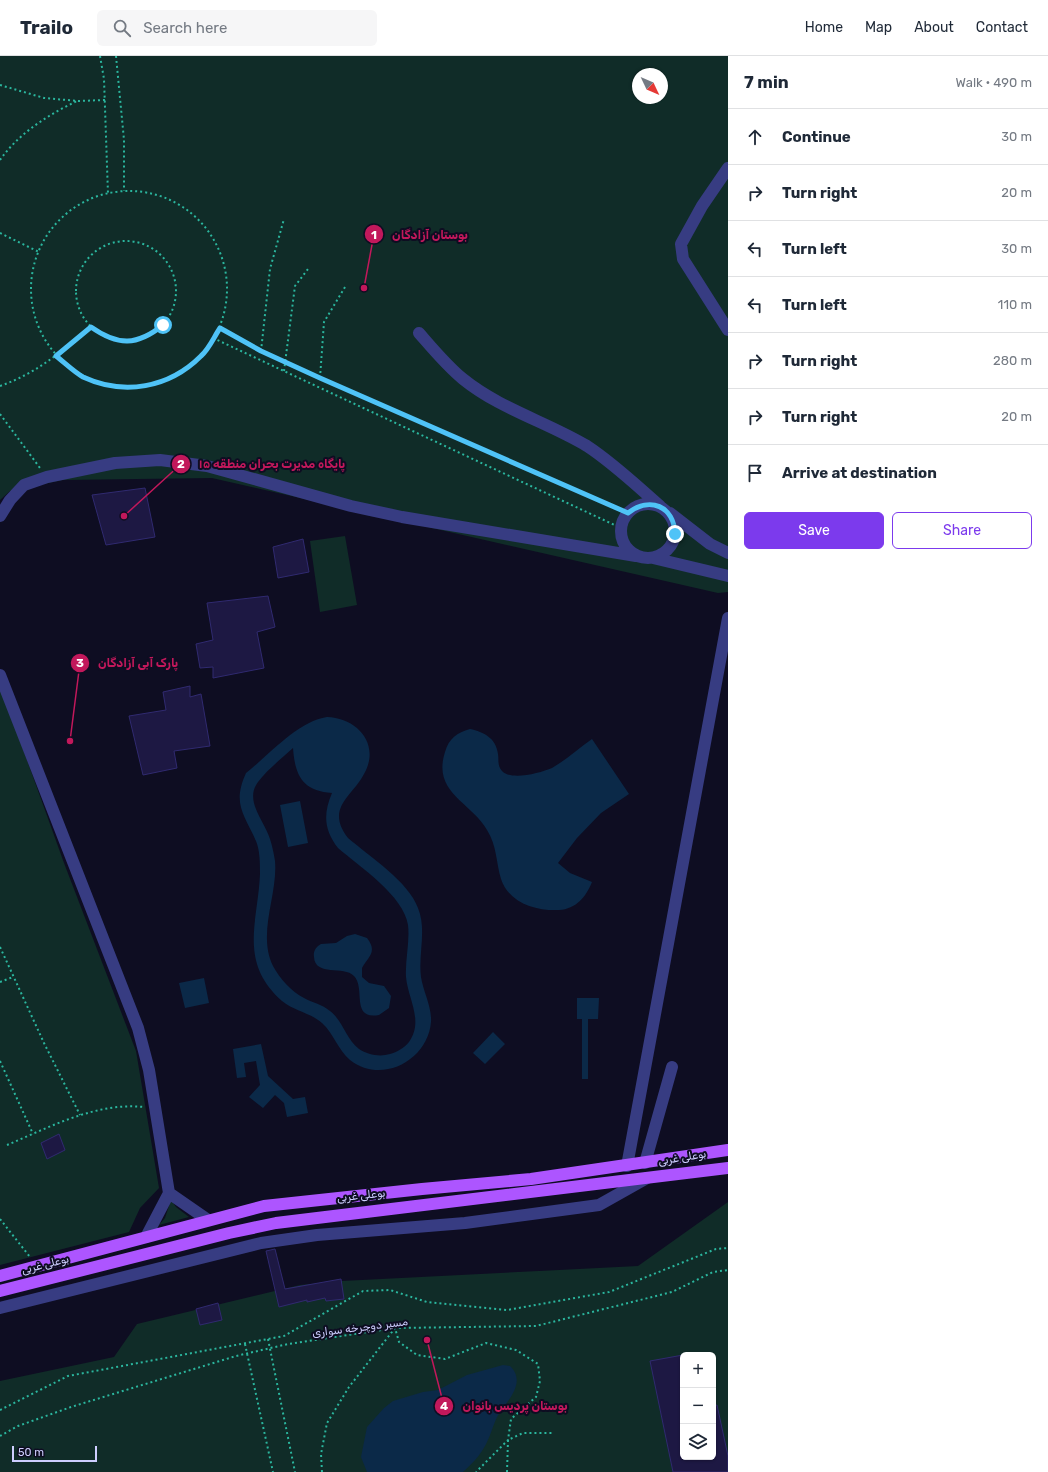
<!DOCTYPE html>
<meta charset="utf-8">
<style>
:root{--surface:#fff;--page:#f6f6f7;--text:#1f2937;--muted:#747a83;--line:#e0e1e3;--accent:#7c3aed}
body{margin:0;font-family:Rubik,"Noto Sans Arabic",sans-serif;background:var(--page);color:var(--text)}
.controls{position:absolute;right:12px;bottom:12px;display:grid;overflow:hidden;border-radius:6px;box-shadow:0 1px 3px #0004}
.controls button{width:36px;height:36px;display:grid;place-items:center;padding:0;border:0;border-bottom:1px solid var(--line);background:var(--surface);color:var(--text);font:20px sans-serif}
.compass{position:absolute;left:632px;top:12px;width:36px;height:36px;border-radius:50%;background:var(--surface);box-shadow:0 1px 3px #0004;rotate:134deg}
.scale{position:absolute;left:12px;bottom:10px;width:85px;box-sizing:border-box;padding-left:4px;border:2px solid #ceceff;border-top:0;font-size:11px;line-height:14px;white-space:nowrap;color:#ceceff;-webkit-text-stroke:3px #0e0d22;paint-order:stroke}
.stop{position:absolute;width:12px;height:12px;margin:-9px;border:3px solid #4fc3f7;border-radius:50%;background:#fff}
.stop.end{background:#4fc3f7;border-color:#fff;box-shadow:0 1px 4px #0008}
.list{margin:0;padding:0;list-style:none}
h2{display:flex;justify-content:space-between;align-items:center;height:52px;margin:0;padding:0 16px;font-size:17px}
h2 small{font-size:13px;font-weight:400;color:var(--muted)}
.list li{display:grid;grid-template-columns:26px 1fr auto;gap:12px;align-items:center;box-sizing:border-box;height:56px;padding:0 16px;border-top:1px solid var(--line)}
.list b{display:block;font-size:15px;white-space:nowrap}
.list em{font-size:13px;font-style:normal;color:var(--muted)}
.actions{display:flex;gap:8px;padding:12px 16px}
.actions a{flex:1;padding:9px 0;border:1px solid var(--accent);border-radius:6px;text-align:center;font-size:14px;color:var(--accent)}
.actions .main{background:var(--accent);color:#fff}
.icon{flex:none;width:22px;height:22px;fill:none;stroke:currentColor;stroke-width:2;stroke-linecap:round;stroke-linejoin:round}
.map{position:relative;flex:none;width:728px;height:1416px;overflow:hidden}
header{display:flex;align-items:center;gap:24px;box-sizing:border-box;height:56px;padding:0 20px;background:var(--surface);border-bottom:1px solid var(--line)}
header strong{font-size:19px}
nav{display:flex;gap:22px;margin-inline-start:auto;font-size:14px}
.search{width:280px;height:36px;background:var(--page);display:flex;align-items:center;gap:10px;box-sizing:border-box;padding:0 14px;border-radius:6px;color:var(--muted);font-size:15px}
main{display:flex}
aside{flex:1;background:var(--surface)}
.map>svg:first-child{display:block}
</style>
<header>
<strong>Trailo</strong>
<div class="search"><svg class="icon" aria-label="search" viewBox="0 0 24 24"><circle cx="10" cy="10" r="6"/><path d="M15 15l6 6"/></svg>Search here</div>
<nav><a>Home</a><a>Map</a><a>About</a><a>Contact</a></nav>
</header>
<main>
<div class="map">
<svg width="728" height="1416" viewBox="0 0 728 1416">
<rect width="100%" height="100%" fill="#0e0d22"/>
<path fill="#102c28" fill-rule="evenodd" d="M0 0H728V536L718 537 212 422 63 424 10 435 0 444ZM638 18H662V42H638Z
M345 480 357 549 320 556 310 485Z
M0 629 64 807 136 995 159 1132 140 1152 129 1176 0 1209Z
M171 1144 176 1151 189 1161 159 1169 165 1162Z
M728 1146V1416H0V1325L114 1301 137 1268 300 1229 342 1225 638 1210ZM683 1299H713V1401H683Z"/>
<path fill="#0b2948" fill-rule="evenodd" d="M327 661C357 662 381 688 364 718 352 741 325 752 348 782 369 800 409 826 418 852 427 874 418 898 421 921 423 935 432 951 431 966 428 1004 382 1029 350 1004 338 994 334 978 322 967 311 957 294 955 282 945 238 906 258 866 260 818 260 807 260 795 256 785 244 758 232 748 246 717 269 699 298 665 327 661ZM293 692C295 719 302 735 332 737 323 758 324 774 338 792 360 811 404 840 408 869 410 886 405 904 406 921 408 943 424 965 409 986 404 992 397 996 390 998 380 1001 368 999 359 993 346 983 343 965 330 955 322 948 313 947 304 942 291 935 280 923 273 910 257 877 278 839 275 805 274 798 272 789 270 783 264 764 244 745 258 726 267 714 282 702 293 692Z
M470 673C484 676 496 682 498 698 499 704 497 709 502 715 511 725 540 717 552 712 566 704 579 692 592 683L629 738 601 757 577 782 558 807 570 817 592 826C586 841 576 853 559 854 536 855 509 847 501 823 496 806 497 790 487 774 471 746 432 737 445 696 449 682 457 677 470 673Z
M300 745 308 787 288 791 280 749Z
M355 878 367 882C378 896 368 901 362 912V921L369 927 384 930 391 940 389 952 379 959C350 964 366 932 354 920 344 909 315 921 314 901 313 895 316 891 321 888L336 887 347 880Z
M204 922 209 947 185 952 179 927Z
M577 942H599L598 963H588V1023H582V963H577Z
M493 976 505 988 485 1008 473 997Z
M261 988 268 1020 293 1043 305 1041 308 1057 287 1061 284 1047 275 1039 263 1052 249 1041 260 1029 256 1005 244 1007 246 1021 237 1022 233 993Z
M503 1309 510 1310C528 1327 505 1347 497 1361 492 1372 489 1385 482 1395 477 1403 470 1409 463 1416H367L361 1401 367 1371 384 1352 393 1345 423 1336 438 1334 467 1319Z"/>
<path fill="#1d1843" stroke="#302a70" d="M145 432 155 481 106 489 92 439Z
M303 483 309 516 278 522 273 491Z
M268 540 275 571 257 576 264 612 213 622V611L200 612 196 588 213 584 207 547Z
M190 630V641L201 638 210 690 174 695 177 712 143 719 129 660 166 654 163 636Z
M59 1078 65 1094 47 1103 41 1087Z
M275 1193 285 1233 341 1223 344 1243 326 1245 325 1242 307 1246V1244L279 1251 266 1195Z
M218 1247 222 1264 200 1269 196 1253Z
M683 1299V1401H713V1350L717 1349 728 1400V1416H673L650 1305Z"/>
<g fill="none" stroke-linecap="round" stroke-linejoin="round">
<path stroke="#2bb69e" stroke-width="2" stroke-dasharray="2 3" stroke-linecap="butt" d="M100 0 104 23 108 138
M116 0 124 84V135
M0 29 44 42 78 45 105 44
M0 104C19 77 48 59 77 45
M31 233a98 98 0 1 1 196 0a98 98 0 1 1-196 0Z
M0 177 39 196
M76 235a50 50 0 1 1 100 0a50 50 0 1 1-100 0Z
M220 272 261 295 320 322 628 457
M213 282 621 472
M261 295 270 213 284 163
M284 315 295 230 308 213
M320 322 324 266 345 231
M0 330C37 317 61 296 91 271
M0 358 40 412
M0 891 44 987 80 1059
M0 926 13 921
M0 1005 33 1078
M7 1089C50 1071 96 1046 144 1051
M0 1163 30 1201
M268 1283 295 1416
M245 1288 273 1416
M0 1354 68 1320 284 1280 363 1235 390 1234 427 1246 507 1254 609 1236 716 1193 728 1192
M0 1380 18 1370 71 1351 236 1300 288 1288 395 1272 536 1270 672 1236 713 1216 728 1214
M322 1416 321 1398 327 1367 349 1331 395 1272 399 1286 417 1299 445 1303 486 1287 516 1294 538 1308 540 1325 536 1341 511 1363 508 1384 476 1416
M507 1416 508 1384 523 1377H554"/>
<path stroke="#373c82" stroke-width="12" d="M728 112 702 150 681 188 683 203 728 274
M419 277C433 293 447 310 463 323 500 353 547 366 587 390 613 407 636 429 660 450
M621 475a27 27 0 1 1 54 0a27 27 0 1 1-54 0Z
M670 457 710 488 728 497
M0 460 10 444 24 429 47 421 115 407 160 404 207 410 351 450 402 461 636 500
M653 502 728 520
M0 619 138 972 149 1014 169 1137 146 1181
M645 1107 672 1011
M627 1110 728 562
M169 1137 208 1164
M0 1252 261 1187 317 1179 465 1167 599 1149 647 1122"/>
<path stroke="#ad55ff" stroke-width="12" d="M0 1220 264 1150 422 1133 531 1123 728 1094
M0 1235 229 1177 276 1167 728 1112"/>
</g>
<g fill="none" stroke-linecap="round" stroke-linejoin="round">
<path stroke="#4fc3f7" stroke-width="5" d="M163 269C137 290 118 290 91 271L56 300C65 307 74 316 83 321 124 340 169 332 201 300 209 293 214 281 220 272L261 295 320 322 628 457C650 440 674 450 675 478"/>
</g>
<g text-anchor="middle" stroke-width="4" stroke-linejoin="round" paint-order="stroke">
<g font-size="11" fill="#ceceff" stroke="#0e0d22">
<text transform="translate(682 1101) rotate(-9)" y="4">بوعلی غربی</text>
<text transform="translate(361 1139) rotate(-6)" y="4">بوعلی غربی</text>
<text transform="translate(45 1208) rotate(-14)" y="4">بوعلی غربی</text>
<text transform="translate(360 1271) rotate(-7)" y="4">مسیر دوچرخه سواری</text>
</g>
</g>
<path fill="none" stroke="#c2185b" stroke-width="1.5" d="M364 232L374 178M124 460L181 408M70 685L80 607M427 1284L444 1350"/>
<g fill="#c2185b" stroke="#0e0d22" stroke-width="1.5">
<circle cx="364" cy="232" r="4"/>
<circle cx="124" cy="460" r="4"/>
<circle cx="70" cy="685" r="4"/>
<circle cx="427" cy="1284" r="4"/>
<circle cx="374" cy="178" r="10"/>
<circle cx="181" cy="408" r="10"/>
<circle cx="80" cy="607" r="10"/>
<circle cx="444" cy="1350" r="10"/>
</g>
<g font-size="12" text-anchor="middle" font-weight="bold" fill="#fff">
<text x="374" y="183">1</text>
<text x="181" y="412">2</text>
<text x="80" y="611">3</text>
<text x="444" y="1354">4</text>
</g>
<g font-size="12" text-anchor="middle" font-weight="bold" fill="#c2185b" stroke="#0e0d22" stroke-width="4" stroke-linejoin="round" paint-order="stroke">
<text x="430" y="183">بوستان آزادگان</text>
<text x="272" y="412">پایگاه مدیرت بحران منطقه ۱۵</text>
<text x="138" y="611">پارک آبی آزادگان</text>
<text x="515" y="1354">بوستان پردیس بانوان</text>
</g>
</svg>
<div class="controls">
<button>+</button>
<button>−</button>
<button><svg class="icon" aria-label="layers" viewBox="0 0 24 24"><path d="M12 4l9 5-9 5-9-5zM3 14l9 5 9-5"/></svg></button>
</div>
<svg class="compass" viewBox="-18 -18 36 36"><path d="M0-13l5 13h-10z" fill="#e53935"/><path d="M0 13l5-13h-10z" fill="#747a83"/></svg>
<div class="scale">50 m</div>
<div class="stop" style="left:163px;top:269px"></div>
<div class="stop end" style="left:675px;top:478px"></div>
</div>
<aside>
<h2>7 min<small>Walk · 490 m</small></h2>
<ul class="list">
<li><svg class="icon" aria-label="ahead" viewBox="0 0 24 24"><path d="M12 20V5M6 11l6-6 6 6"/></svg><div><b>Continue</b></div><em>30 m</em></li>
<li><svg class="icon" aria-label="right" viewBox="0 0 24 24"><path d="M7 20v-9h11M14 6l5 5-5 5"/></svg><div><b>Turn right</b></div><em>20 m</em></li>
<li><svg class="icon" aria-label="left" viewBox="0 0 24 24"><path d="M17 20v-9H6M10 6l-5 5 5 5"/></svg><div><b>Turn left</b></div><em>30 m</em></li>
<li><svg class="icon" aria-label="left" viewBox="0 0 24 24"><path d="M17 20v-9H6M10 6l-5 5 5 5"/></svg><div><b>Turn left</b></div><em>110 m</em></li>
<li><svg class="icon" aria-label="right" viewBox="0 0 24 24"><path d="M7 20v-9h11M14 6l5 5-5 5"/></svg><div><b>Turn right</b></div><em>280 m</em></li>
<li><svg class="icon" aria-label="right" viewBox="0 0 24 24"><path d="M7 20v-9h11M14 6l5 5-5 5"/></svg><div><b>Turn right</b></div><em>20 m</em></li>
<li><svg class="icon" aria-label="arrive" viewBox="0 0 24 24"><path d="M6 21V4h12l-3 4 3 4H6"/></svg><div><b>Arrive at destination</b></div></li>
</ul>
<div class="actions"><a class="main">Save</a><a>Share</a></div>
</aside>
</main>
